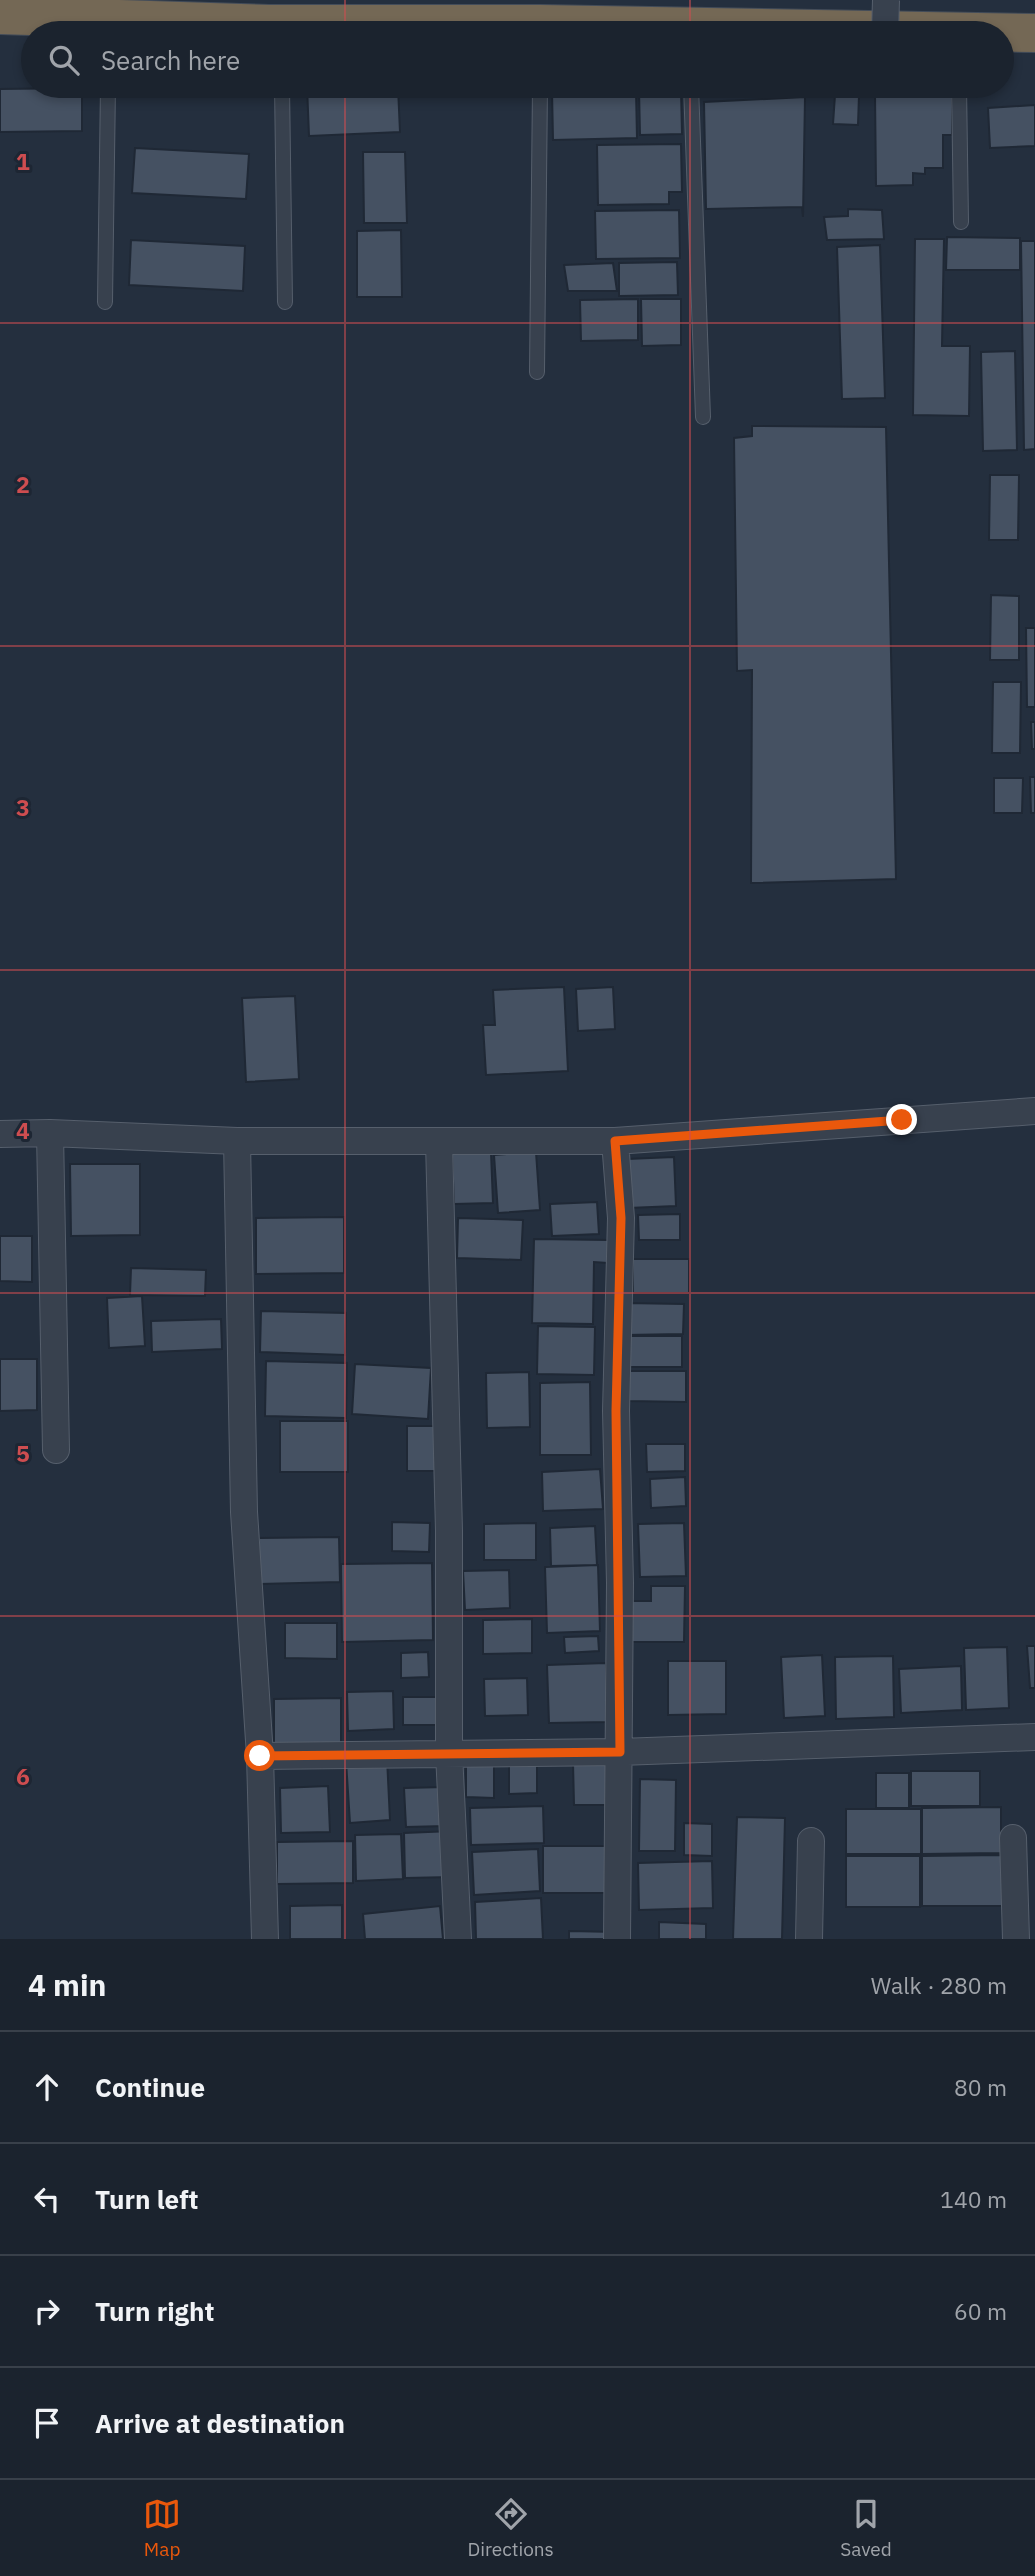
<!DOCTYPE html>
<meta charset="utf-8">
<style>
:root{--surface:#1b232e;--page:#282f3a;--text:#f1f3f6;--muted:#a0a4aa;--line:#39404a;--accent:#ea580c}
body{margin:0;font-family:"IBM Plex Sans",sans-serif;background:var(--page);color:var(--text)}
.stop{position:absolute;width:21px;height:21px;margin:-16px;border:5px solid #ea580c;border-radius:50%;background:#fff}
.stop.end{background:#ea580c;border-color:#fff;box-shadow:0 2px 7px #0008}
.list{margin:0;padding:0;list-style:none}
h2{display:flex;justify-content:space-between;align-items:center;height:91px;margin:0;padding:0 28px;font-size:30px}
h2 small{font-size:23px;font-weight:400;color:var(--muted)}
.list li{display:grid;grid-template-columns:46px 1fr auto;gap:21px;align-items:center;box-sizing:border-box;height:112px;padding:0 28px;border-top:2px solid var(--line)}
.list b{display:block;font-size:26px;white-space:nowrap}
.list em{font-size:23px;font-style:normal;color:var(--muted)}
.icon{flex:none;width:38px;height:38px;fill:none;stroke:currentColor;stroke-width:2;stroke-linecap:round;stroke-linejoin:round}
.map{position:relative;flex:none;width:1035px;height:1939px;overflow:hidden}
.search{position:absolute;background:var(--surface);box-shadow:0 4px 10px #0003;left:21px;right:21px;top:21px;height:77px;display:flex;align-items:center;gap:18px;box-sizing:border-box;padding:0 24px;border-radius:38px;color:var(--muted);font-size:26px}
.sheet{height:539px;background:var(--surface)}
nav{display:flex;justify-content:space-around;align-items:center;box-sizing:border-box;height:98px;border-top:2px solid var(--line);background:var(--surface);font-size:19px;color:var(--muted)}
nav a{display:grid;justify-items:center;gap:4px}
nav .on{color:var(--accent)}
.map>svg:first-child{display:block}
</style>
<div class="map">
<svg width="1035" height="1939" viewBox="0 0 1035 1939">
<rect width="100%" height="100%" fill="#242f3e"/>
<path fill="#455162" stroke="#1f2835" stroke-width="2" d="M307 86 398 87 400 132 309 136Z
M82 88V131L0 132V89Z
M681 89 682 134 640 135 639 90Z
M636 90 637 138 553 140 552 91Z
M952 93V135H943V168H925V174L913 173V185L876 186 875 94Z
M835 95H859L858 125 833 124Z
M805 97 803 217 802 207 706 209 704 102Z
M1035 105V146L990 148 988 108Z
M681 144 682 192H669V204L598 205 597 145Z
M135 148 249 154 246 199 132 193Z
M363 152H405L407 223H364Z
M848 209 882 210 884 239 827 240 824 217 848 216Z
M679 210 680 258 596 259 595 211Z
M401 230 402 297H357V231Z
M947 237 1020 238V270H946Z
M915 239H944L942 346H970L969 416 913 415Z
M131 240 245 246 243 291 129 285Z
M1021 241H1035V449L1024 450Z
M880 245 885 398 842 399 837 247Z
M677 262 678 295 619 296V263Z
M613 263 617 291H568L564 265Z
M638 299V340L581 341 580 300Z
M641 299H681V345L642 346Z
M1015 351 1017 450 983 451 981 352Z
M752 426 886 427 896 879 751 883 752 670 737 671 734 438 752 436Z
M990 475H1019L1018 540H989Z
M991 595 1019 596V660H990Z
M1026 628H1035V707H1027Z
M993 682H1021L1020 753H992Z
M1031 722H1035V749H1032Z
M1030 777H1035V813H1031Z
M994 778H1023L1022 813H994Z
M564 987 568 1071 486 1075 483 1025H495L493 990Z
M613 987 615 1029 578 1031 576 989Z
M295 996 299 1079 246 1082 242 998Z
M491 1152 493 1203 454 1204 452 1154Z
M536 1152 540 1210 498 1213 494 1155Z
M674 1157 676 1206 628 1208 627 1159Z
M70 1164H140V1235L71 1236Z
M597 1202 599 1234 552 1236 550 1204Z
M680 1214V1240H639L638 1215Z
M344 1217V1273L256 1274V1218Z
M458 1218 523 1220 521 1260 457 1258Z
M0 1236H32V1282L0 1281Z
M534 1239 608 1240V1263L594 1262 593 1324 532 1323Z
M633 1259H689V1293H633Z
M131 1268 206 1270 205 1296 130 1295Z
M142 1296 145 1346 109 1348 107 1298Z
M625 1303 684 1304 683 1334 625 1335Z
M261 1311 346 1313 345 1355 260 1352Z
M221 1319 222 1349 152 1352 151 1321Z
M538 1326 595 1327 594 1375 537 1374Z
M624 1336H682V1367H624Z
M0 1359H37V1410L0 1411Z
M266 1361 347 1363 346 1418 265 1416Z
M355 1364 431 1368 428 1419 352 1414Z
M628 1371H686V1402L628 1401Z
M529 1372 530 1427 487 1428 486 1373Z
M590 1382 591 1455H540V1383Z
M280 1421H348V1472H280Z
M407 1426H436L437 1471H407Z
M646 1444H685V1471L647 1472Z
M600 1469 603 1509 543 1511 542 1472Z
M685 1477 686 1506 651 1508 650 1479Z
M392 1522 430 1523 429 1552 392 1551Z
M536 1523V1560H484V1524Z
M684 1523 686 1576 640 1577 638 1524Z
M595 1526 597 1565 551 1566 550 1528Z
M339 1537 340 1582 259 1584V1538Z
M432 1563 433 1640 342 1642 341 1564Z
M598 1565 600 1631 547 1633 545 1567Z
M509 1570 510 1608 465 1610 463 1571Z
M651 1586H685L684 1642H625V1601H651Z
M532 1619V1653L483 1654V1620Z
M285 1623H337V1659L285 1658Z
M598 1636 599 1651 565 1653 564 1637Z
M1027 1646H1035V1688H1030Z
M1007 1647 1009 1708 966 1710 964 1648Z
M428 1652 429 1677 401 1678V1653Z
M822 1655 825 1716 784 1718 781 1657Z
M893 1656 894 1717 836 1719 835 1657Z
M668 1661H726V1714L668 1715Z
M606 1663 608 1722 549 1723 547 1665Z
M961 1666 962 1710 901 1713 899 1669Z
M527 1678 528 1715 485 1716 484 1679Z
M393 1691 394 1729 348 1731 347 1692Z
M403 1697H438V1725H403Z
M341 1698V1744H274V1699Z
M387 1758 390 1820 350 1823 346 1761Z
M509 1761H537V1793L509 1794Z
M607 1762 608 1805H574L573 1763Z
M466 1765H494V1798L466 1797Z
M911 1771H980V1806H911Z
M876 1773H909V1808H876Z
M640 1779 676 1780 675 1851H639Z
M328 1786 330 1832 281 1833 280 1788Z
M445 1787 446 1826 406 1827 404 1788Z
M543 1806 544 1843 471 1845 470 1808Z
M1001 1807V1853L922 1854V1808Z
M846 1809H921V1854H846Z
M737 1817 785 1818 782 1939H733Z
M684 1823 712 1824V1856L684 1855Z
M452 1831 453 1877 405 1878 404 1833Z
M401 1834 403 1879 356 1881 355 1835Z
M353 1841V1883L277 1884V1842Z
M543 1846H605V1893H543Z
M538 1849 540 1891 474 1895 472 1852Z
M1002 1855V1906H922V1856Z
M846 1856H920V1907H846Z
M712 1861 713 1908 639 1910 638 1863Z
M541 1898 543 1939H476L475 1902Z
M342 1905V1939H290V1906Z
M440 1906 443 1939H365L363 1914Z
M659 1922 706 1924V1939H659Z
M569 1931 617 1932V1939H569Z"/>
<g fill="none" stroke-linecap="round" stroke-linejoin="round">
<g stroke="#565f6c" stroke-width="16">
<path id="lane" d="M282 86 285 302
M691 86 703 417
M959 86 961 222
M105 302 108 86
M537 372 540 86"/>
</g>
<g stroke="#565f6c" stroke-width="28">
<path id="street" d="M50 1133 56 1450
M0 1134 50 1133 237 1141H615L1035 1111
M237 1141 244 1512 260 1756 265 1939
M615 1141 621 1218 616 1411 620 1583 617 1939
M439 1142 449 1531V1753L458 1939
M260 1756 620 1752 1035 1737
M1013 1838 1016 1939
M809 1939 811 1841"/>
</g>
<g stroke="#434c59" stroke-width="40">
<path id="highway" d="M0 15 269 24H541L1035 33"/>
</g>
<use href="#lane" stroke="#38414e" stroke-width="14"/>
<use href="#street" stroke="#38414e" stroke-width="26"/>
<use href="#highway" stroke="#746855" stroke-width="38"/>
<g stroke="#565f6c" stroke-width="28" stroke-linecap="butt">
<path id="street-bridge" d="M885 33 886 0"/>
</g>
<use href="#street-bridge" stroke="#38414e" stroke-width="26"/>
</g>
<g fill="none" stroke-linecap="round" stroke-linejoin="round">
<path stroke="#ea580c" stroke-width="9" d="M260 1756 620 1752 616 1411 621 1218 615 1141 902 1120"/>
</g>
<path fill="none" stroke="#ce4d50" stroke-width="2" stroke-opacity="0.55" d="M345 0V33M690 0V33M345 86V1939M690 86V1939M0 323H1035M0 646H1035M0 970H1035M0 1293H1035M0 1616H1035"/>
<g font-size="23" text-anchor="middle" font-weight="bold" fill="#ce4d50" stroke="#1d2633" stroke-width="6" stroke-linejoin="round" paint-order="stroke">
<text x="23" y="170">1</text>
<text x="23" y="493">2</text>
<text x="23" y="816">3</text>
<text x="23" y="1139">4</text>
<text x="23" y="1462">5</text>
<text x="23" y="1785">6</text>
</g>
</svg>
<div class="stop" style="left:260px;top:1756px"></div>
<div class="stop end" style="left:902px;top:1120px"></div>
<div class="search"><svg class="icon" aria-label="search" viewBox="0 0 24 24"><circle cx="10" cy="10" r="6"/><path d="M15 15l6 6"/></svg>Search here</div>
</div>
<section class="sheet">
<h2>4 min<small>Walk · 280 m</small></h2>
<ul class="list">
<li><svg class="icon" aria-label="ahead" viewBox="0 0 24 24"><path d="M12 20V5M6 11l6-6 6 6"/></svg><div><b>Continue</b></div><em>80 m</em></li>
<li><svg class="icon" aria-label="left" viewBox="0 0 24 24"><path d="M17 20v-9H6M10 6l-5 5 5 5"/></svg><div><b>Turn left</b></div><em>140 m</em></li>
<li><svg class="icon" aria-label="right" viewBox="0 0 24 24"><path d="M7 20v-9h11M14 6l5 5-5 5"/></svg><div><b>Turn right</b></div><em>60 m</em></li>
<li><svg class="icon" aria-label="arrive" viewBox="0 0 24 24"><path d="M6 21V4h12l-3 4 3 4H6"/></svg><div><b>Arrive at destination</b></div></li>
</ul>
</section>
<nav>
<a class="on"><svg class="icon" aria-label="map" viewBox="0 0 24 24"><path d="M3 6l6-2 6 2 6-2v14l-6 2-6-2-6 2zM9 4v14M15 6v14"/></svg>Map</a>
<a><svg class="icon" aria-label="directions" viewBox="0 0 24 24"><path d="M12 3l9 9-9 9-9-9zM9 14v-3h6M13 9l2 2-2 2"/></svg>Directions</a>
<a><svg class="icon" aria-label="saved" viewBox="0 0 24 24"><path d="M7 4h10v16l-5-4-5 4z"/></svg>Saved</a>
</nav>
